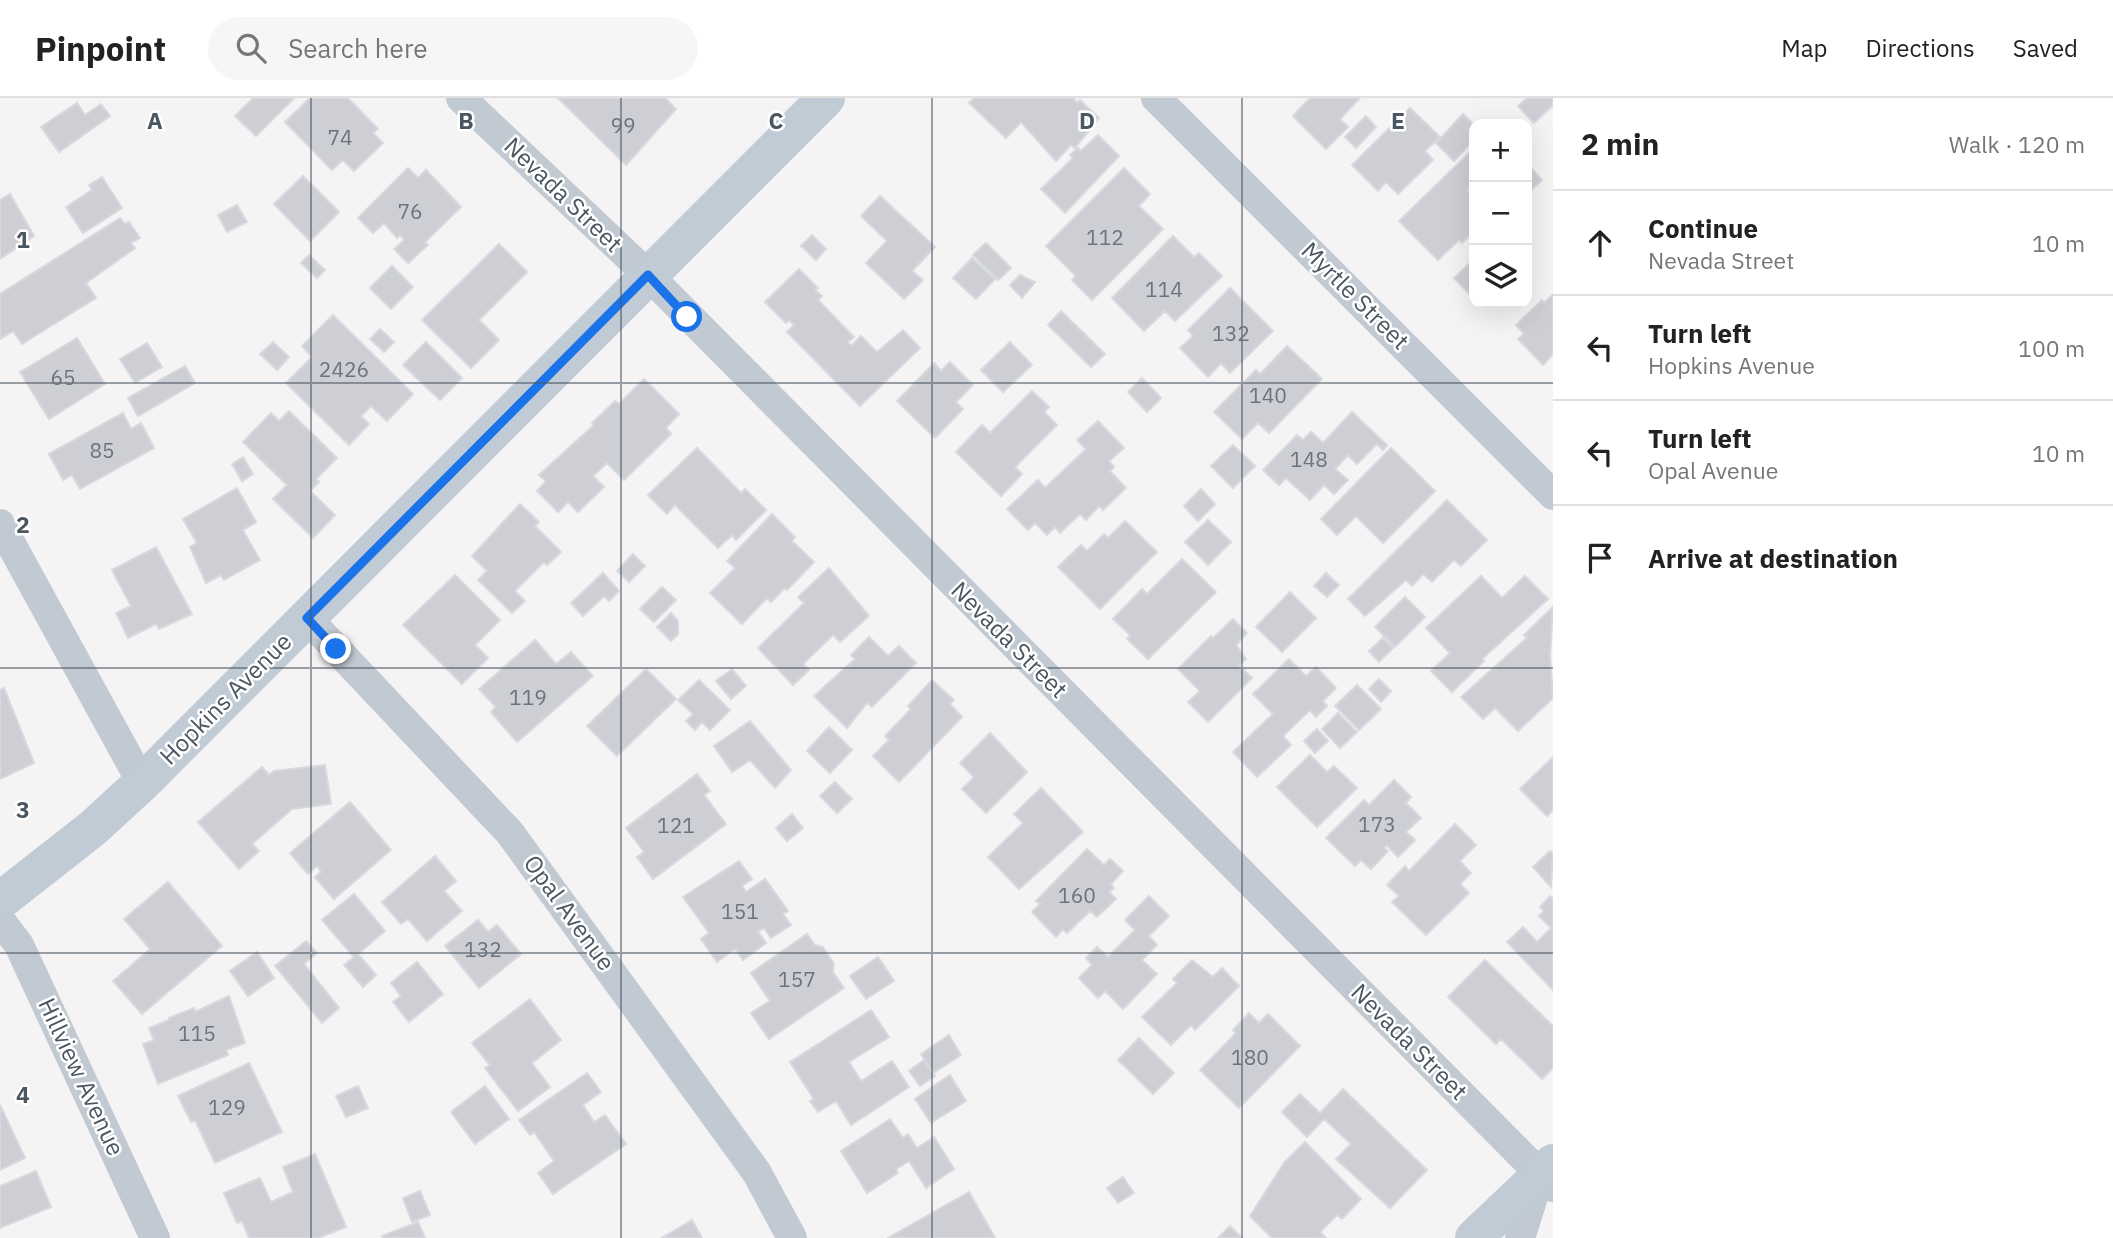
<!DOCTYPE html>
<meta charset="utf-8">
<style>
:root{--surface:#fff;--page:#f6f6f6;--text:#222;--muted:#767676;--line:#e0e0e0}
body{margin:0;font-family:"IBM Plex Sans",sans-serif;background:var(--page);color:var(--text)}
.controls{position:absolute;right:21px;top:21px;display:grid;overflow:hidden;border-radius:14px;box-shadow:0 7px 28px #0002}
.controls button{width:63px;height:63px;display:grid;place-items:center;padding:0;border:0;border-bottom:2px solid var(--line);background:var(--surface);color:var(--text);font:35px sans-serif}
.stop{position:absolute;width:21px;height:21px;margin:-16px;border:5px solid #1a73e8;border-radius:50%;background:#fff}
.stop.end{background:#1a73e8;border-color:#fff;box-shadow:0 2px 7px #0008}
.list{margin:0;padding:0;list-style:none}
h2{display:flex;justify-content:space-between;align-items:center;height:91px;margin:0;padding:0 28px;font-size:30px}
h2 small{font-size:23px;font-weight:400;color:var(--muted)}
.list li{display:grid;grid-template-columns:46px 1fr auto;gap:21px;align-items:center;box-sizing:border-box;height:105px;padding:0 28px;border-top:2px solid var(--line)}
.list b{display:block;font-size:26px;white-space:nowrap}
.list p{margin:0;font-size:23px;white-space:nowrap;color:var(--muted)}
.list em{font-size:23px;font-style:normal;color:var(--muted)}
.icon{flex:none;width:38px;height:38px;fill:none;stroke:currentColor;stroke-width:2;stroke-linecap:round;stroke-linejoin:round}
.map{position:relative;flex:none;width:1553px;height:1140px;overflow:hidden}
header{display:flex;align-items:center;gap:42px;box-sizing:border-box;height:98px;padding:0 35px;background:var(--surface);border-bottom:2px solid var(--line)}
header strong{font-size:33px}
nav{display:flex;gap:38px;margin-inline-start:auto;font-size:24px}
.search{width:490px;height:63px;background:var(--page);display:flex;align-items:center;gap:18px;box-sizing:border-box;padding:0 24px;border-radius:38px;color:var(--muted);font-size:26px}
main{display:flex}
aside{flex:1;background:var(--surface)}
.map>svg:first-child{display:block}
</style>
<header>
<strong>Pinpoint</strong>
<div class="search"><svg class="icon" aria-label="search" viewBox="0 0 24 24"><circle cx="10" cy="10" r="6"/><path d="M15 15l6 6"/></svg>Search here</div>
<nav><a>Map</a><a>Directions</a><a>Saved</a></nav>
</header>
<main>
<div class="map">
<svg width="1553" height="1140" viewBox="0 0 1553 1140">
<rect width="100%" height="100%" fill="#f5f3f3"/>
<path fill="#cdcfd5" stroke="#d7d9de" stroke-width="2" d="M253 0H294L256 38 235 18Z
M310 0H348L378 31 373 35 383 45 354 73 343 62 332 72 285 24Z
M558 0H665L676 11 626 67Z
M974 0H1073L1078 5 1080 2 1099 20 1075 50 1071 47 1056 63 1021 24 1006 40 969 5Z
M1310 0H1360L1340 21 1348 29 1326 51 1293 18Z
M1527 0H1553V7L1534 25 1518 8Z
M77 5 85 17 101 6 110 18 59 54 41 29Z
M1410 10 1440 39 1425 53 1433 62 1398 96 1386 84 1378 93 1352 67Z
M1463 16 1474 27V42L1454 63 1436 45Z
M1366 18 1376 29 1356 50 1345 39Z
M1098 37 1119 58 1065 115 1041 91 1073 60 1070 57 1078 50 1081 53Z
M1474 50V91L1467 92 1474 99V133L1462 145 1459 142 1438 162 1399 123Z
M1527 66 1542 82 1527 96Z
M408 70 418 80 426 72 461 109 425 144 428 147 408 165 394 151 404 142 400 137 397 140 384 125 373 135 358 120Z
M1124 70 1150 96 1139 108 1163 131 1092 202 1072 182 1076 178 1046 148Z
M303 78 339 114 310 143 274 106Z
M102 79 122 110 83 135 66 109 92 92 89 87Z
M10 96 34 138 0 161V102Z
M880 98 935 149 912 173 923 182 904 201 866 165 887 143 861 118Z
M237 107 247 124 227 134 218 117Z
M120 120 125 126 129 124 140 140 131 145 135 150 86 185 96 200 22 246 13 233 0 241V196Z
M812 137 826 151 816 162 801 148Z
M1173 138 1194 159 1199 155 1222 178 1175 223 1165 213 1144 233 1112 200Z
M986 145 1011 170 998 182 973 157Z
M499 146 527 174 479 222 499 242 471 270 422 222Z
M309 157 325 172 317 180 301 165Z
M972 160 995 181 976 201 953 180Z
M1474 161V201L1454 180Z
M392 168 413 189 391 211 370 190Z
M799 171 818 190 815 192 822 198 818 202 854 239 848 244 851 248 861 238 877 254 903 232 920 250 860 308 787 234 794 227 789 222 786 225 765 204Z
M1020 177 1035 184 1022 200 1010 187Z
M1230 190 1273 233 1230 275 1221 265 1208 279 1180 250 1193 238 1188 232Z
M1553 196V256L1543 267 1518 241 1524 236 1516 227 1542 202 1544 205Z
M1061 213 1105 256 1091 269 1048 227Z
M333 217 413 296 387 323 371 308 361 318 369 326 349 347 286 285 312 259 302 248Z
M380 231 394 244 384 254 370 241Z
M77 240 105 286 49 321 20 274Z
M273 244 289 259 277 272 260 256Z
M426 244 462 280 440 302 403 267Z
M1010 244 1032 267 1003 294 981 272Z
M147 245 162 269 135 285 120 261Z
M1287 248 1322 281 1269 335 1258 325 1242 341 1214 314 1256 272 1260 276Z
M950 264 973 287 956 304 963 311 935 340 897 303 934 265 941 273Z
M185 268 195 285 138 318 128 300Z
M1142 280 1161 300 1147 314 1128 294Z
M644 281 679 316 666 330 671 336 624 382 607 365 593 378 604 389 578 414 568 404 558 414 537 393 546 383 539 377 594 327 592 325 615 303 619 306Z
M1032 293 1049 309 1044 314 1057 327 1015 369 1022 376 1001 398 956 354 982 327 990 335Z
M289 313 337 360 316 381 319 384 310 393 335 417 313 440 273 401 287 387 243 344 271 315 279 323Z
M1352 314 1387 347 1383 352 1377 346 1357 366 1348 357 1335 371 1348 382 1334 396 1324 387 1310 402 1286 380 1279 387 1263 372 1297 337 1303 342 1311 334 1323 345Z
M123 315 131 331 141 325 154 350 80 391 72 377 63 382 49 356Z
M1098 323 1124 350 1109 363 1114 369 1110 373 1126 390 1103 412 1099 408 1086 422 1080 416 1060 435 1055 429 1047 437 1035 425 1028 432 1007 411 1038 382 1045 390 1086 351 1077 342Z
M1233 347 1255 368 1233 390 1211 368Z
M697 350 741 395 745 391 766 412 736 442 732 437 718 450 675 407 667 416 648 397Z
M1391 350 1435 393 1383 445 1356 418 1337 437 1321 421Z
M243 359 253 376 242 383 232 366Z
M237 390 256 424 243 432 260 462 224 482 221 477 206 485 190 449 197 445 183 421Z
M1201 391 1215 406 1198 423 1184 408Z
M1447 402 1487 442 1461 468 1454 462 1432 484 1423 476 1412 488 1406 482 1365 518 1348 501Z
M520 406 539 424 535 428 561 454 547 467 544 464 515 493 525 503 512 515 478 482 487 473 472 458Z
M772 416 795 439 792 443 814 464 787 492 785 490 771 504 767 500 742 526 710 495 735 470 727 463Z
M1208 422 1231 444 1208 467 1185 444Z
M1125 423 1157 454 1100 511 1058 469 1081 447 1087 453 1104 436 1108 440Z
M156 449 192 516 159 531 156 526 128 540 116 515 131 508 112 472Z
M633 456 645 468 629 484 617 473Z
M1182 461 1216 494 1148 561 1127 541 1130 537 1113 521 1142 491 1147 496Z
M829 470 869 518 840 544 833 537 803 566 809 572 793 587 758 550 804 505 798 499Z
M603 475 619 493 609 503 604 498 583 518 571 505Z
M1326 475 1339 487 1327 499 1314 488Z
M455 477 500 522 475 547 488 560 462 586 403 527Z
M1481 478 1502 500 1525 478 1548 501 1482 561 1484 563 1452 594 1431 573 1450 555 1426 530Z
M662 489 676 502 654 524 640 511Z
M1290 494 1316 520 1282 554 1256 529Z
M1405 499 1425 519 1395 549 1375 529Z
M1553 509 1550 558 1553 600 1518 633 1495 610 1483 621 1461 599 1527 540 1524 537Z
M671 515 678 523V536L671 543 657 529Z
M1233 521 1247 535 1236 547 1246 561 1239 567 1252 580 1208 624 1188 604 1200 593 1178 571 1211 538 1213 540Z
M869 539 888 558 899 548 916 565 872 609 867 605 847 630 814 598 855 561 851 557Z
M1383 540 1393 550 1379 564 1369 553Z
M535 542 556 566 571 554 593 578 517 644 491 614 496 609 479 591Z
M1289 561 1306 578 1316 569 1336 590 1323 603 1327 608 1316 619 1310 612 1283 638 1291 647 1257 679 1233 654 1273 616 1253 596Z
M646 571 676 601 617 658 587 628Z
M732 571 746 588 731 601 716 583Z
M1379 581 1391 593 1381 604 1369 591Z
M699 582 730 612 710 632 702 624 695 632 686 623 693 616 678 602Z
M932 582 954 602 950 606 962 619 899 684 873 658 889 642 885 638 911 611 908 608Z
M1357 587 1381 611 1359 632 1335 608Z
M4 590 34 665 0 681V592Z
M1338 615 1357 634 1340 650 1322 631Z
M750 623 791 672 775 690 750 662 732 674 714 648Z
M829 629 852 652 830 675 807 653Z
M1317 631 1328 643 1315 655 1304 643Z
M990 635 1027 674 986 715 962 691 974 679 960 665Z
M1310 657 1327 674 1334 668 1357 690 1317 729 1277 689Z
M1553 659V712L1547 718 1520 691Z
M325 667 331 706 292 711 252 746 259 753 239 771 198 724 262 669 269 677 274 673Z
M697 676 710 693 704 697 726 726 653 781 637 759 644 754 626 730Z
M1394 682 1411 699 1406 705 1421 720 1406 734 1415 742 1398 759 1387 747 1384 750 1388 753 1371 771 1361 762 1355 768 1326 740 1364 702 1369 707Z
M835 684 852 701 837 715 820 698Z
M1041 690 1083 734 1019 791 988 759 1023 725 1014 716Z
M350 704 391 752 334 801 315 779 321 774 317 768 308 776 290 755Z
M792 716 803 730 787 743 776 730Z
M1455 726 1476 747 1460 763 1471 775 1460 786 1469 795 1426 837 1392 804 1399 798 1387 787 1405 768 1409 773Z
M1087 751 1104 767 1110 761 1123 773 1111 786 1114 790 1109 794 1116 801 1097 819 1090 813 1067 835 1063 831 1056 839 1032 814 1040 806 1036 803Z
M1550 753 1553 755 1551 789 1533 769Z
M435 758 456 783 444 793 462 813 427 843 408 821 401 826 382 804Z
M739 763 752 781 742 788 746 794 765 781 788 813 783 816 791 827 771 840 764 830 758 834 766 845 743 862 735 851 717 864 701 841 709 835 683 799Z
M168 784 222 848 142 916 113 883 150 851 124 821Z
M354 796 385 833 358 856 376 877 363 889 344 867 354 859 322 822Z
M1149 798 1169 818 1149 838 1157 847 1142 862 1157 876 1123 911 1105 893 1098 900 1079 880 1092 867 1086 860 1097 849 1108 859 1135 832 1125 822Z
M1550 798 1553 801V892L1507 844 1523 829 1537 844 1551 830 1539 818 1544 813 1540 809Z
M478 822 488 834 497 827 521 856 479 890 445 848Z
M807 836 815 847 823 849 834 866 833 874 844 890 769 941 751 915 770 903 751 875Z
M306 843 317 855 304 866 339 910 322 925 275 868Z
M257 854 274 880 248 898 230 873Z
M878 859 894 883 866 901 850 878Z
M1192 862 1213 879 1222 870 1239 888 1195 932 1191 927 1171 947 1142 919 1177 885 1173 881Z
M1485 862 1553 928V970L1542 981 1501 941 1496 946 1448 899Z
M417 864 443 896 409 924 393 904 401 898 391 885Z
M229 898 245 945 226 952 228 957 158 986 143 946 154 942 149 930 169 922V920L194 910 195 914Z
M530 901 561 942 532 965 550 989 518 1013 485 970 490 967 472 945Z
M871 912 889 939 849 964 861 983 892 963 909 989 851 1027 836 1003 818 1014 810 1003 814 1001 790 964Z
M1249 915 1259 925 1268 916 1300 948 1239 1010 1200 972 1236 935 1233 932Z
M949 937 961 957 933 975 921 956Z
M1139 940 1174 975 1153 996 1118 962Z
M924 962 935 978 920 988 909 973Z
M249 965 282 1034 215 1065 195 1022 191 1024 178 998Z
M587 975 601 994 583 1007 594 1024 605 1017 626 1046 553 1096 538 1075 554 1063 534 1034 530 1037 519 1022Z
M950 977 966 1003 931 1025 915 1001Z
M358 988 368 1010 346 1019 336 998Z
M485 988 509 1021 475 1046 451 1014Z
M1343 991 1427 1072 1390 1110 1336 1061 1351 1046 1324 1021 1307 1039 1282 1014 1300 996 1320 1015Z
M0 1007 25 1060 0 1072Z
M890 1021 903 1040 908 1036 917 1050 934 1039 954 1071 926 1090 909 1063 896 1071 898 1075 867 1095 841 1053Z
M1305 1044 1361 1101 1342 1121 1337 1117 1320 1134 1326 1140H1272L1250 1118 1284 1065Z
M315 1056 346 1129 318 1140H249L242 1123 237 1125 224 1095 260 1080 271 1104 293 1094 283 1069Z
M36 1073 51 1109 0 1130V1088Z
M1123 1079 1134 1095 1118 1105 1107 1090Z
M420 1093 430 1117 412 1124 403 1100Z
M969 1094 995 1140H888Z
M692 1122 702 1140H662Z
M418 1124 425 1140H383L382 1138Z
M1230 1128 1242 1140H1218Z"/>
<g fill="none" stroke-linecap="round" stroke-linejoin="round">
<path stroke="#c1cad2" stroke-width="30" d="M461 0 648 177 1553 1089
M1156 0 1553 397
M0 426 142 685
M307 520 510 735 757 1075 792 1140
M0 822 19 847 155 1140
M1520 1140 1540 1077"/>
<path stroke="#c1cbd6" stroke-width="38" d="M0 803 93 730 142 685 826 0
M1474 1140 1553 1065"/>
</g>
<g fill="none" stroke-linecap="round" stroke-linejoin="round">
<path stroke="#1a73e8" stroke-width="9" d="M336 551 307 520 648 177 687 219"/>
</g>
<path fill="none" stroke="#4a5661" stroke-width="2" stroke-opacity="0.55" d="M311 0V1140M621 0V1140M932 0V1140M1242 0V1140M0 285H1553M0 570H1553M0 855H1553"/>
<g text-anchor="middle" stroke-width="5" stroke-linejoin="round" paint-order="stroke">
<g font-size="21" fill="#6b747e">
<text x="623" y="35">99</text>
<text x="340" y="47">74</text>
<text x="410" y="121">76</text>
<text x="1105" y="147">112</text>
<text x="1164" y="199">114</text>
<text x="1231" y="243">132</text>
<text x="344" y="279">2426</text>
<text x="63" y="287">65</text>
<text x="1268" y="305">140</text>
<text x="102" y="360">85</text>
<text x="1309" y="369">148</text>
<text x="528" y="607">119</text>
<text x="1377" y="734">173</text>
<text x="676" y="735">121</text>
<text x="1077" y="805">160</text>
<text x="740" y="821">151</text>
<text x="483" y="859">132</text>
<text x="797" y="889">157</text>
<text x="197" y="943">115</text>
<text x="1250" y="967">180</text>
<text x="227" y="1017">129</text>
</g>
<g font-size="24" fill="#4a5661" stroke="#fff">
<text transform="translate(563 97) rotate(44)" y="8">Nevada Street</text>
<text transform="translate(1355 198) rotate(45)" y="8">Myrtle Street</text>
<text transform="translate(1009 542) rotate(45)" y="8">Nevada Street</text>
<text transform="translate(226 601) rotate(-45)" y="8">Hopkins Avenue</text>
<text transform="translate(569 815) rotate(54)" y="8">Opal Avenue</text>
<text transform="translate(1409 944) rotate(45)" y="8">Nevada Street</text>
<text transform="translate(81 979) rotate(65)" y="8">Hillview Avenue</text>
</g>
</g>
<g font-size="23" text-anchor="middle" font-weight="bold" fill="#4a5661" stroke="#fff" stroke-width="5" stroke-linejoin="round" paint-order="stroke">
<text x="155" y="31">A</text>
<text x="466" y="31">B</text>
<text x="776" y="31">C</text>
<text x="1087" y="31">D</text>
<text x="1398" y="31">E</text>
<text x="23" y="150">1</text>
<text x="23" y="435">2</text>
<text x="23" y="720">3</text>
<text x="23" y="1005">4</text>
</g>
</svg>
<div class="controls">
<button>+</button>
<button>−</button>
<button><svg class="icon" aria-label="layers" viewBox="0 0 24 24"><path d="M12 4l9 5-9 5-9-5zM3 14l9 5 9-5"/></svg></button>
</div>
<div class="stop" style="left:687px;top:219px"></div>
<div class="stop end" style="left:336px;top:551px"></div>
</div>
<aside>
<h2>2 min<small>Walk · 120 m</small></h2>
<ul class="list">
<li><svg class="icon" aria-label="ahead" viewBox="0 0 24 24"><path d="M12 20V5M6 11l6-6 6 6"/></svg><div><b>Continue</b><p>Nevada Street</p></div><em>10 m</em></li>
<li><svg class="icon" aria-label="left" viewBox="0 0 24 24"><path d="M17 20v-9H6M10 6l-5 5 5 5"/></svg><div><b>Turn left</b><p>Hopkins Avenue</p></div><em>100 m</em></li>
<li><svg class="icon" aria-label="left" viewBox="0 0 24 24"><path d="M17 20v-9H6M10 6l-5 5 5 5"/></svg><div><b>Turn left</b><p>Opal Avenue</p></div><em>10 m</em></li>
<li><svg class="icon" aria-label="arrive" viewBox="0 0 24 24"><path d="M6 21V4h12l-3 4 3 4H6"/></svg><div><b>Arrive at destination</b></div></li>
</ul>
</aside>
</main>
